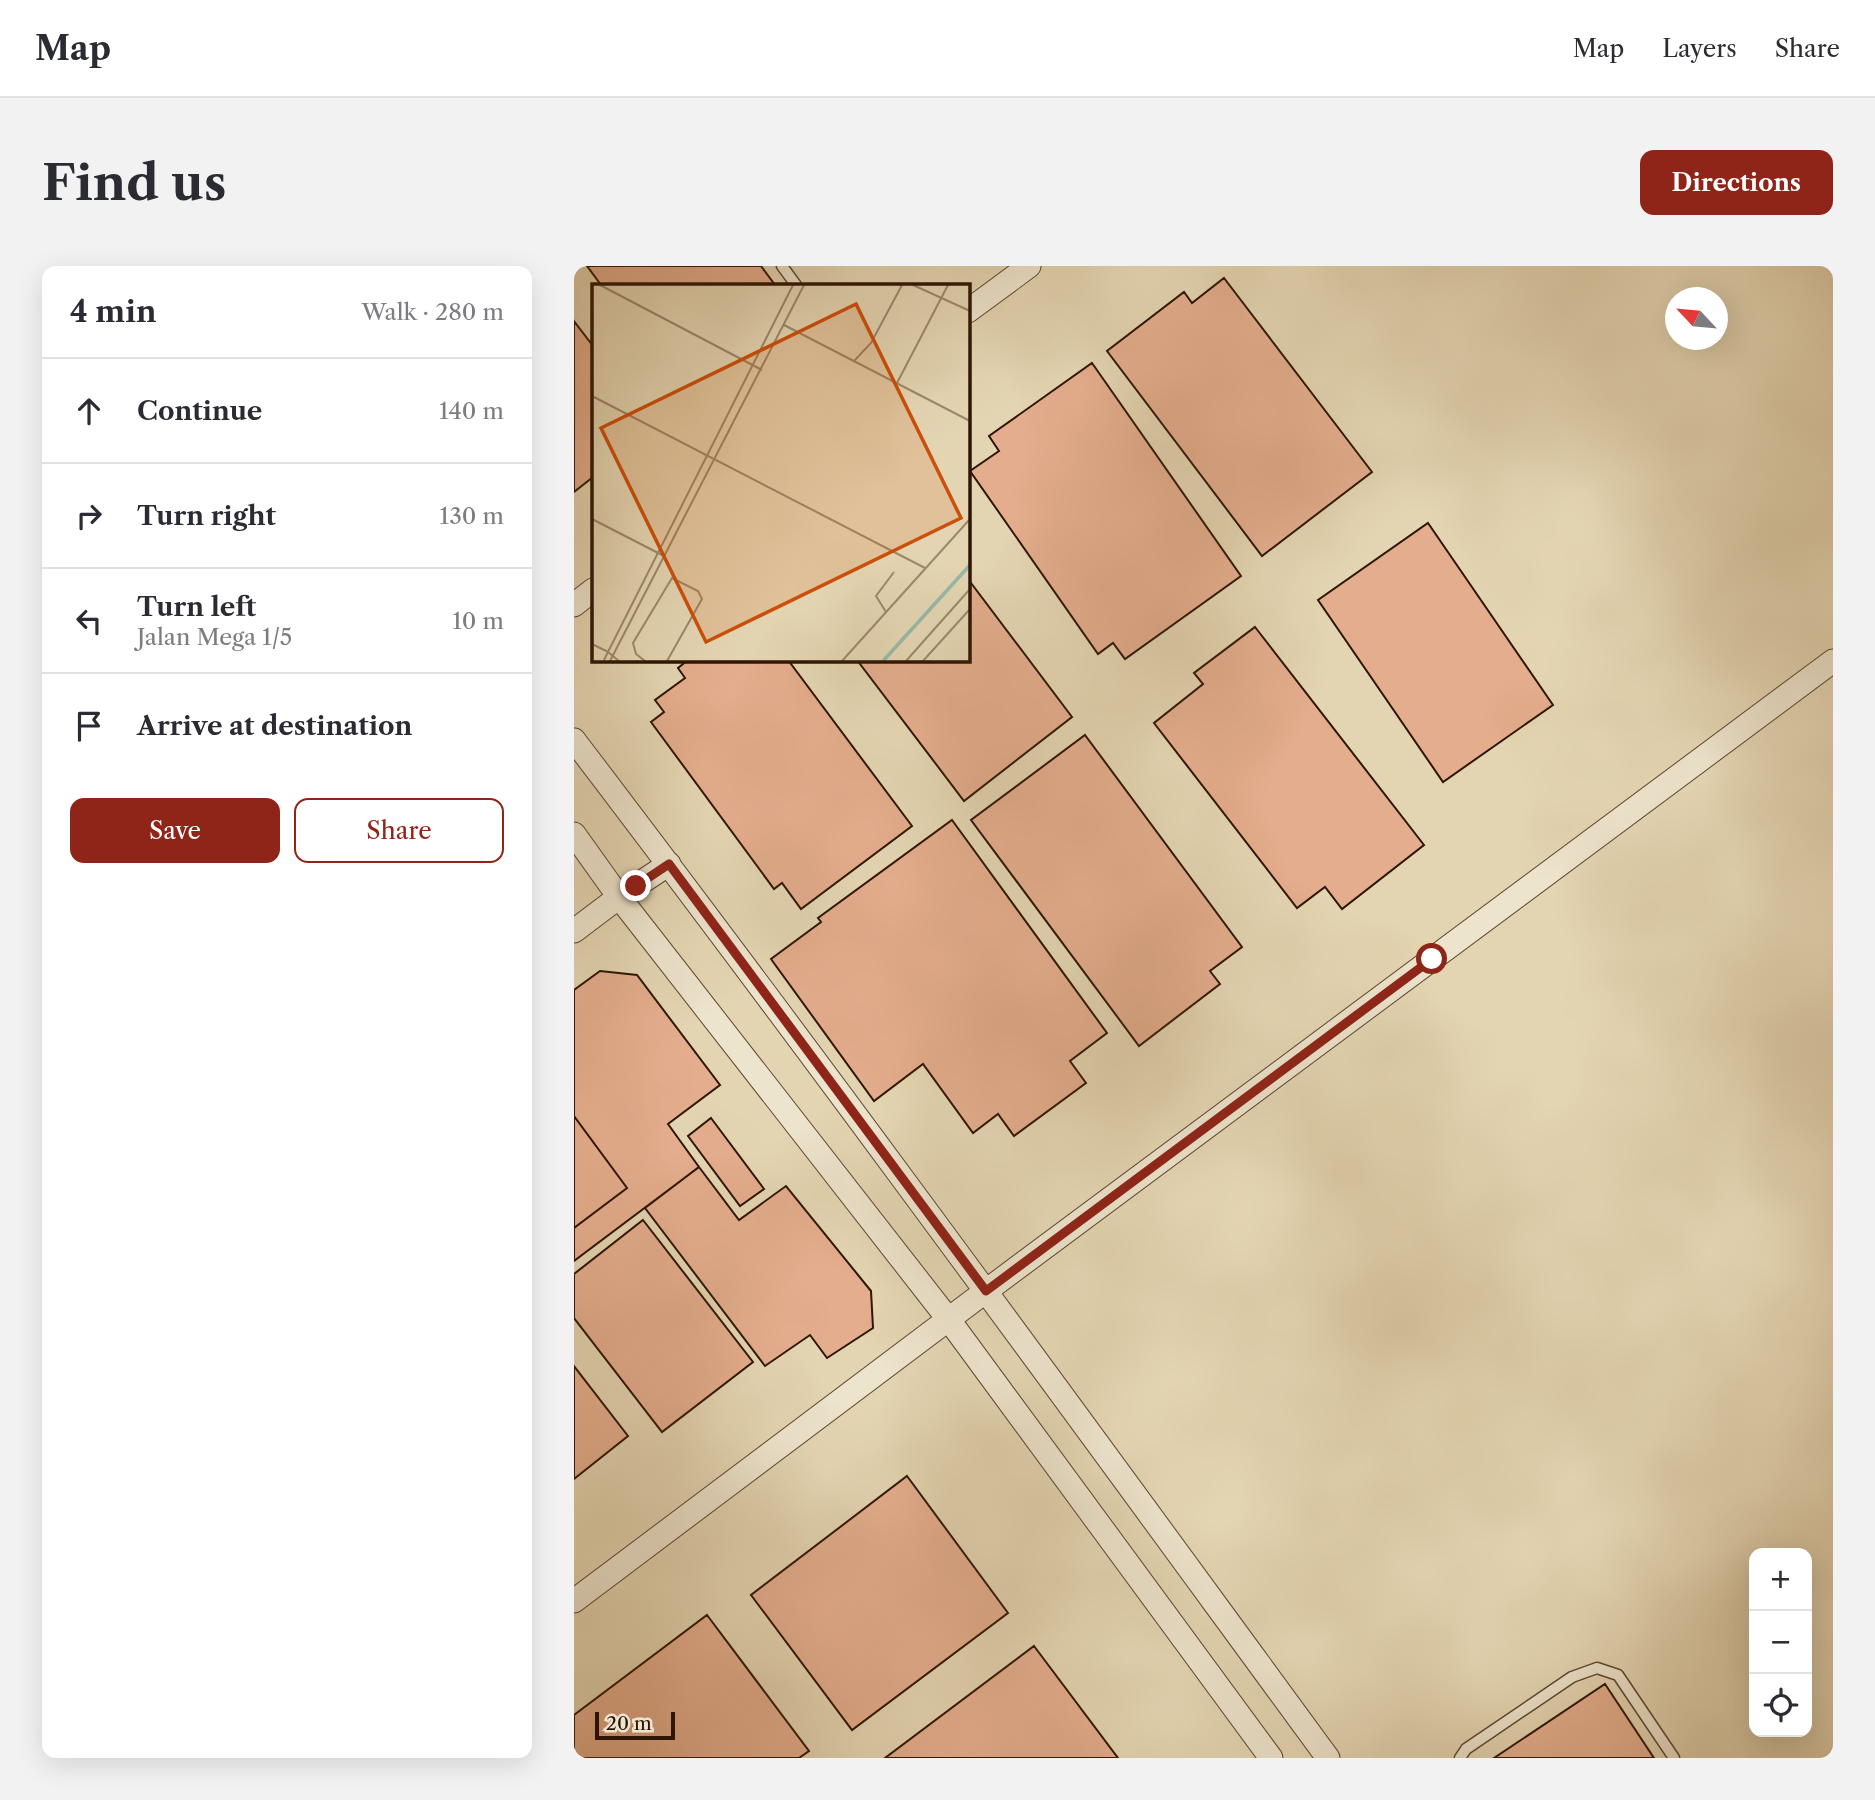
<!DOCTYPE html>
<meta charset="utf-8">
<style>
:root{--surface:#fff;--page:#f2f2f3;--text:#2b2b33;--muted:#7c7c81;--line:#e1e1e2;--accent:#8f2418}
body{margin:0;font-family:"Libre Caslon Text",serif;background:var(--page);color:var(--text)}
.controls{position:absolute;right:21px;bottom:21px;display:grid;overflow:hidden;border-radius:14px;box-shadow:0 7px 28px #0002}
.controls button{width:63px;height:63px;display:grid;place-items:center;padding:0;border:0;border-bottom:2px solid var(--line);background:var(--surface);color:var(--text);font:35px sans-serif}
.compass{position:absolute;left:1091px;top:21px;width:63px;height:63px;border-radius:50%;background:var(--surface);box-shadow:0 7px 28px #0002;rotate:296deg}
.scale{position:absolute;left:21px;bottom:18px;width:80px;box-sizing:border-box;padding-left:7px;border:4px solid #2f1504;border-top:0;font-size:19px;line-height:24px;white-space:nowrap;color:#2f1504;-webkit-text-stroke:5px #ede4cd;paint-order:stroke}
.stop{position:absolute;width:21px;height:21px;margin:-16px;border:5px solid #8f2418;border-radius:50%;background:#fff}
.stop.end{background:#8f2418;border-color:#fff;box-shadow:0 2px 7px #0008}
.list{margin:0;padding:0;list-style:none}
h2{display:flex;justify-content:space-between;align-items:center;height:91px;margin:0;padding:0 28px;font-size:30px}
h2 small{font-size:23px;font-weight:400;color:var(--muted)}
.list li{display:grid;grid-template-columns:46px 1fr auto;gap:21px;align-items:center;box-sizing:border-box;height:105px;padding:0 28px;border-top:2px solid var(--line)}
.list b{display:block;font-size:26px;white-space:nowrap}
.list p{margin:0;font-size:23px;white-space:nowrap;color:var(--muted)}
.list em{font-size:23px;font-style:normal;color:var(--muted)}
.actions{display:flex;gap:14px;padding:21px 28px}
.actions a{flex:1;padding:16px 0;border:2px solid var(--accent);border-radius:14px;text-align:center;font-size:24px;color:var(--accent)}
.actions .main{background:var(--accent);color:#fff}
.icon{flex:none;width:38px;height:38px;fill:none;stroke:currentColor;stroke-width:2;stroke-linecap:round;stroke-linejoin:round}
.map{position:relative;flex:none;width:1259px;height:1492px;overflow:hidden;border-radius:14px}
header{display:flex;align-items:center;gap:42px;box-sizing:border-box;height:98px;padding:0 35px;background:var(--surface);border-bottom:2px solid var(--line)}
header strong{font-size:33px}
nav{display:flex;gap:38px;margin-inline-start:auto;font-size:24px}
.intro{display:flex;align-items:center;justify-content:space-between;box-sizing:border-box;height:168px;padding:0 42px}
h1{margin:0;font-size:49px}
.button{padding:18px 32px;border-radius:14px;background:var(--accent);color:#fff;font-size:24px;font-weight:700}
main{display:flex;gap:42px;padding:0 42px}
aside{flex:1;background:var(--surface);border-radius:14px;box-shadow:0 7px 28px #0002}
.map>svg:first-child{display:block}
</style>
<header>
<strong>Map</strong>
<nav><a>Map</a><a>Layers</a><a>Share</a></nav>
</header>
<div class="intro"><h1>Find us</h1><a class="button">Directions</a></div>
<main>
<aside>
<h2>4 min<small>Walk · 280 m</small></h2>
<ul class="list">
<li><svg class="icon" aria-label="ahead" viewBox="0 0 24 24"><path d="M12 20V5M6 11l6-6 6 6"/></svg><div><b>Continue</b></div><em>140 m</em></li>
<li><svg class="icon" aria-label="right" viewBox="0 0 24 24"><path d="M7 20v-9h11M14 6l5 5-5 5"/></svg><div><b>Turn right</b></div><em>130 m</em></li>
<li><svg class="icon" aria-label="left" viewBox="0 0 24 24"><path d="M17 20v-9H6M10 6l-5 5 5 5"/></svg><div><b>Turn left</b><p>Jalan Mega 1/5</p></div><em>10 m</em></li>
<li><svg class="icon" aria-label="arrive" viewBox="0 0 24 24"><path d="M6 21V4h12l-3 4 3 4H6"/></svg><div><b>Arrive at destination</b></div></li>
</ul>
<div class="actions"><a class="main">Save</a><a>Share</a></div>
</aside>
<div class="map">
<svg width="1259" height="1492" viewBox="0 0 1259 1492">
<rect width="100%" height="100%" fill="#e4d5b2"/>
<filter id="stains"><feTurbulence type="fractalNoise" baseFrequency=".00286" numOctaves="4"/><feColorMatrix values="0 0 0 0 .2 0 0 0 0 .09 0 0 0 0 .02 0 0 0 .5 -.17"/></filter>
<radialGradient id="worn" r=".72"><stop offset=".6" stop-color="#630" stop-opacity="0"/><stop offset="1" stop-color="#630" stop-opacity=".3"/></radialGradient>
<path fill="#e4ad8d" stroke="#2f1504" stroke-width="2" d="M13 0H187L201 19H27Z
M650 12 798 206 688 290 533 85 610 26 618 37Z
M0 55 19 80V211L0 226Z
M518 97 667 310 551 393 539 377 524 388 396 205 425 185 415 170Z
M854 257 979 439 869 516 744 334Z
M394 313 498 451 390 535 283 394H394Z
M681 361 850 579 768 643 751 621 723 642 580 457 629 418 620 407Z
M114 394H214L338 560 227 643 208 617 200 623 77 456 90 446 81 434 111 412 104 402Z
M511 469 668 681 636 705 646 718 565 780 397 554Z
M378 554 533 767 496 795 512 817 440 870 424 848 399 867 349 798 300 835 197 693 247 656 244 652Z
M26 705 63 709 146 819 94 858 125 901 0 995V962L53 922 0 850V724Z
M0 850 53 922 0 962Z
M137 852 190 923 166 940 114 870Z
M125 901 165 954 212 920 297 1025 299 1062 253 1092 236 1069 191 1100 71 942Z
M69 954 179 1096 88 1166 0 1052V1008Z
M0 1100 54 1170 0 1213Z
M333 1210 434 1347 278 1464 177 1329Z
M133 1349 235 1485 225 1492H0V1449Z
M460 1380 544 1492H311Z
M1031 1418 1080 1492H920Z"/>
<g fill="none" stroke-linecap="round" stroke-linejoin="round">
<g stroke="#5c4530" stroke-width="13">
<path id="lane" d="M208 0 222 19
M886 1492 892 1483 998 1411 1023 1402 1044 1409 1100 1492"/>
</g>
<g stroke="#5c4530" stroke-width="25">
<path id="street" d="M394 45 455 0
M0 339 19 324
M0 474C256 810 504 1151 754 1492
M0 568 45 631 375 1054 697 1492
M0 665 45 631 95 598
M0 1335 412 1025 1259 395"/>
</g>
<use href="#lane" stroke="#ede4cd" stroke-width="10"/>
<use href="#street" stroke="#ede4cd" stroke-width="23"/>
</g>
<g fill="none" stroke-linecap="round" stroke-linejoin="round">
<path stroke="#8f2418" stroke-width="9" d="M62 620 95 598 412 1025 858 693"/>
</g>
<g transform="translate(18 18)">
<rect width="378" height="378" fill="#e4d5b2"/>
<path fill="none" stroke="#97b9a7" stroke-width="3.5" d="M291 377 378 281"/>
<path fill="none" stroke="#9c886c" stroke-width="2" d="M8 1 170 86M321 1 378 27M192 41 378 137M262 77 279 59 310 1M305 99 356 1M0 112 333 284M0 235 72 272M294 328 284 312 302 288M0 360 16 368 201 1M12 376 16 368 27 377M18 377 212 1M53 377 44 370 41 359 80 294 106 307 110 315 75 377M250 377 378 235M314 377 378 305M331 377 378 325"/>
<path fill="#cc4f0b" fill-opacity="0.15" stroke="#cc4f0b" stroke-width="3.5" d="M264 20 369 234 114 358 9 144Z"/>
<rect width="378" height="378" fill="none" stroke="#2f1504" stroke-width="3.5"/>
</g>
<rect width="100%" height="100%" filter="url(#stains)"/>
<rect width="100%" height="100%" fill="url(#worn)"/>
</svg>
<div class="controls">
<button>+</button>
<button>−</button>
<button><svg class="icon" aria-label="locate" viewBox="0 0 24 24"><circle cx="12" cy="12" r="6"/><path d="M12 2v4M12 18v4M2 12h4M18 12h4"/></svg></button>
</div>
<svg class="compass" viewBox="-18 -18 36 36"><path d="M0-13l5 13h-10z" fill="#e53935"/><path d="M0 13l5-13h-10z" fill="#7c7c81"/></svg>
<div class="scale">20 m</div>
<div class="stop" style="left:858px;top:693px"></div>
<div class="stop end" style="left:62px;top:620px"></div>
</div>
</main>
